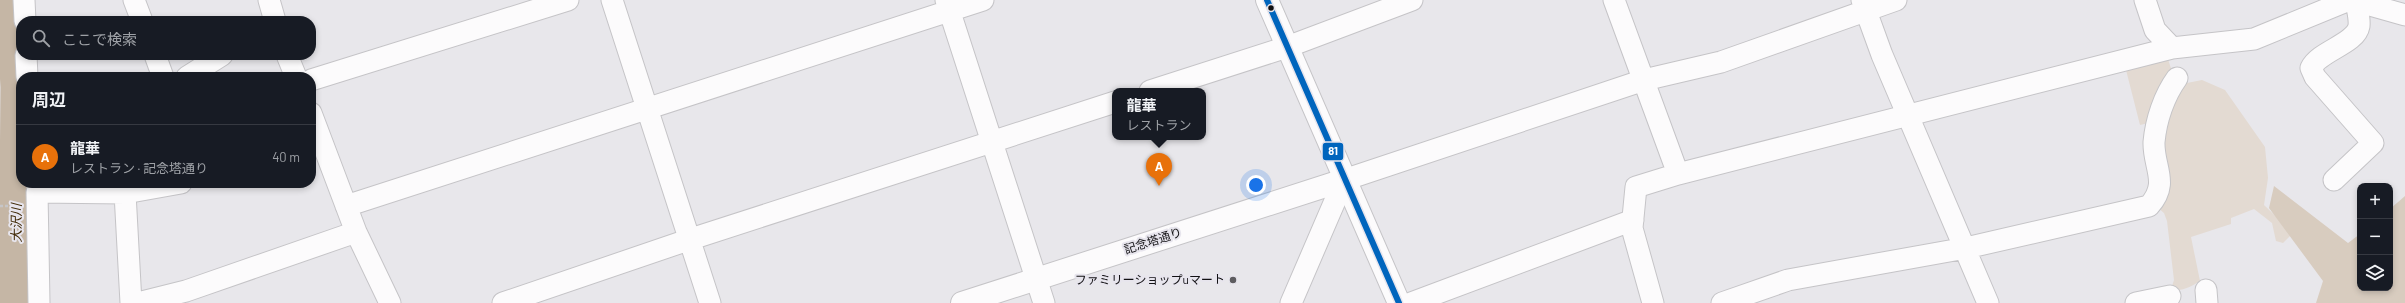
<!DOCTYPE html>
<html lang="ja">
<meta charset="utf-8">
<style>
:root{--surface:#171b24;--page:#242831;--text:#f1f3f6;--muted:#9ea1a6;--line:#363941;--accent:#db2777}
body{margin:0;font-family:Barlow,"Noto Sans JP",sans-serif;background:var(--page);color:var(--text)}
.controls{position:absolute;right:12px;bottom:12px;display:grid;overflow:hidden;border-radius:8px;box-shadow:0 2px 6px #0003}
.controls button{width:36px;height:36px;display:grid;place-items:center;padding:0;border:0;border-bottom:1px solid var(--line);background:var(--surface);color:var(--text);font:20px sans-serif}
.you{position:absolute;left:1256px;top:185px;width:14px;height:14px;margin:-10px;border:3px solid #fff;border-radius:50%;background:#1a73e8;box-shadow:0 0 0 6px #1a73e833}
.badge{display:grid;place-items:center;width:26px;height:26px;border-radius:50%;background:var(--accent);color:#fff;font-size:13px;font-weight:700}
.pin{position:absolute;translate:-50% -33px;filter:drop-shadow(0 1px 2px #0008)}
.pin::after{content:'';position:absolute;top:21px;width:14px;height:12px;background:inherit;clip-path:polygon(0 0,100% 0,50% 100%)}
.popup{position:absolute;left:1112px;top:88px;width:94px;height:52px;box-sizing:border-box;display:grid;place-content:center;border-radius:8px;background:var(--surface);filter:drop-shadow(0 1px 3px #0005);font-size:13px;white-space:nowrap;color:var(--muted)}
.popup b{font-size:15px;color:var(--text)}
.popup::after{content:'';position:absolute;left:50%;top:100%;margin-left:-8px;border:8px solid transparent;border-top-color:var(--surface)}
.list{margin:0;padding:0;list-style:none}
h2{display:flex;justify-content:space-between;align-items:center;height:52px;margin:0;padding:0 16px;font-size:17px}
h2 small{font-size:13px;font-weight:400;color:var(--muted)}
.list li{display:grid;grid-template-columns:26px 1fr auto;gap:12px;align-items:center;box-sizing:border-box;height:64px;padding:0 16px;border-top:1px solid var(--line)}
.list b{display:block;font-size:15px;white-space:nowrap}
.list p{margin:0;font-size:13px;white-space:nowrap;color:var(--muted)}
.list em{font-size:13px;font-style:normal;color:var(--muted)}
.icon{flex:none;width:22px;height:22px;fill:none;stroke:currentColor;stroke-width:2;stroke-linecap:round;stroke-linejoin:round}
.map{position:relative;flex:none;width:2405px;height:303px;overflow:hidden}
.search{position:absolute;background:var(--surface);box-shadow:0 2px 6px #0003;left:16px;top:16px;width:300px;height:44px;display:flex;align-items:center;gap:10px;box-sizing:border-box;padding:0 14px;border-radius:16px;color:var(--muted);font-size:15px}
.panel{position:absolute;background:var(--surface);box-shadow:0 2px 6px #0003;left:16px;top:72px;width:300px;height:116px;border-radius:16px}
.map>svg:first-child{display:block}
</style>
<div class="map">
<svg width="2405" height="303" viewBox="0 0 2405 303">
<rect width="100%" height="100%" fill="#e8e7eb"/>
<path fill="#e3dad2" d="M2168 59 2173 75 2153 122 2140 125 2125 66Z
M2202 80 2225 90 2265 147 2268 178 2264 205 2293 233 2283 243 2276 241 2272 223 2254 209 2231 218V224L2191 237 2200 281C2190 287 2182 292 2171 289L2174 280 2167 221 2164 213 2158 208 2157 141 2177 85Z"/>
<path fill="#d8ccbf" d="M2274 186 2348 243 2360 234V288H2390V209L2405 196V303H2316L2323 281 2269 208Z"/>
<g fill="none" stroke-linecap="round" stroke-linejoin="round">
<path stroke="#c5b6a5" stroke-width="33" d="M12 0 17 87 15 303"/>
<g stroke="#c5c4c7" stroke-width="23">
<path id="street" d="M24 0 25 21
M134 0 142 21
M269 0 275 21
M612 0 710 303
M946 0 1044 303
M1614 0 1678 174
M1862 0 1882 55 1988 303
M2145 0 2155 30 2172 48
M2352 0 2405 15
M26 55 27 77
M155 55 163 77
M287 55 296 77
M187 77 222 55
M311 80 568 0
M1150 91 1287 47 1412 0
M311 113 356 232 390 303
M2334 180 2373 143 2315 77 2311 68C2319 51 2356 44 2359 26 2360 18 2357 9 2356 1
M125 193 131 303
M346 206 983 0
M2206 290 2207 303
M39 303 37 192 125 193 181 183
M138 303 186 291 356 232
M503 303 688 240 1115 102
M1291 303 1344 180 1644 80 1721 62 1896 0
M1411 303 1633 220
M1653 303 1632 228 1636 187 1678 174 2172 48 2254 39 2349 0
M1722 303 1788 280 1966 248 2149 206C2170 183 2153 167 2154 142 2156 120 2164 96 2177 78
M2136 303 2170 296"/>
</g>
<g stroke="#c5c4c7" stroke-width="24">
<path id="secondary" d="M1267 0 1399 303
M962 303 1344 180"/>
</g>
<path stroke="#c6c5c7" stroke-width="2.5" stroke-dasharray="3 2" stroke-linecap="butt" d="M0 206H19"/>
<use href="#street" stroke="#fcfbfc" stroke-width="21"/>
<use href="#secondary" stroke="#fcfbfc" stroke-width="22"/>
<g stroke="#e7e5ed" stroke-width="9">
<path id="bus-1" d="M1267 0 1399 303"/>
</g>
<use href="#bus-1" stroke="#0065bd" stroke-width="6"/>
</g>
<circle fill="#121114" stroke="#e7e5ed" stroke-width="1.5" cx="1271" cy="8" r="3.5"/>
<circle fill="#5d5c5f" stroke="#e7e5ed" stroke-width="1.5" cx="1233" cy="280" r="4"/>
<g text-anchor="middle" stroke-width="4" stroke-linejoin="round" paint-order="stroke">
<g font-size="12" fill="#121114" stroke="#e7e5ed">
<text transform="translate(1153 241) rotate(-18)" y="4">記念塔通り</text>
</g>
<g font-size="12" fill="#121114" stroke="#e7e5ed" text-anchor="end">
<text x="1225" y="284">ファミリーショップuマート</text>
</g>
<g font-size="13" font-style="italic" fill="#3f2805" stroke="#e7e5ed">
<text transform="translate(16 223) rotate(-90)" y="5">大沢川</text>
</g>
</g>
<rect stroke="#e7e5ed" stroke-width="1.5" x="1322" y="142" width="22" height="19" rx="4" fill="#0065bd"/>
<g font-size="11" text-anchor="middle" font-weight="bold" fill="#fff">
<text x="1333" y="155">81</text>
</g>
</svg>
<div class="controls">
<button>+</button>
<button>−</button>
<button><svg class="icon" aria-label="layers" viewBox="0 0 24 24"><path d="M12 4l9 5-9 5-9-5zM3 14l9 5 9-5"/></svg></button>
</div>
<div class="you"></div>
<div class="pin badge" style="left:1159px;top:186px;background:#e8710a">A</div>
<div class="popup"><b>龍華</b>レストラン</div>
<div class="search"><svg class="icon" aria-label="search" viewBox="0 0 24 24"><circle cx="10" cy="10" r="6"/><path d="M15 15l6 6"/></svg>ここで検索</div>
<section class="panel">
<h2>周辺<small></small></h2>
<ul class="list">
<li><span class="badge" style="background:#e8710a">A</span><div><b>龍華</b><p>レストラン · 記念塔通り</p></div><em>40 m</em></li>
</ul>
</section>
</div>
